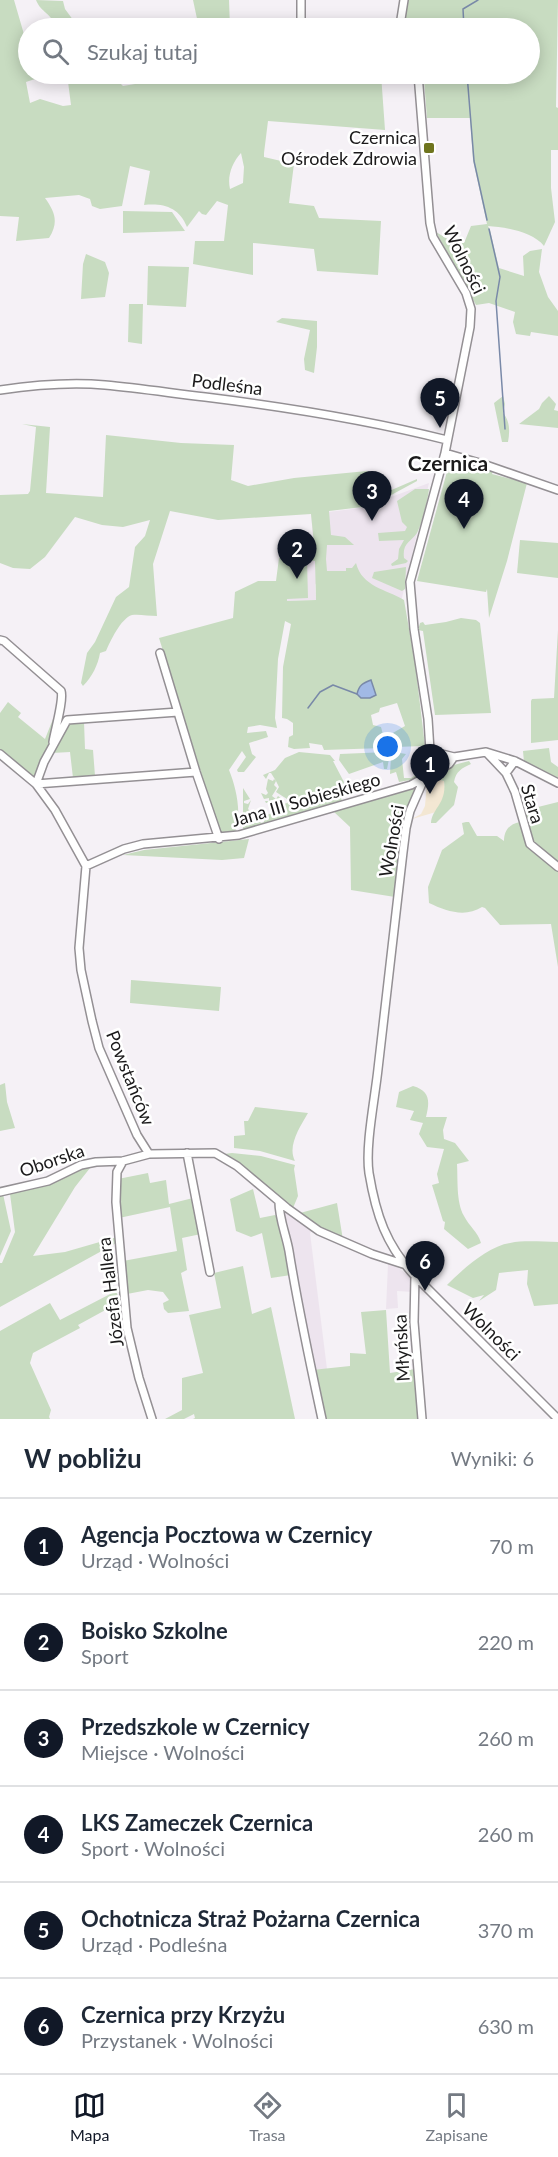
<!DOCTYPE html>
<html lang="pl">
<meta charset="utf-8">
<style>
:root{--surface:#fff;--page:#f6f6f7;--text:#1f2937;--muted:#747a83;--line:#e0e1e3;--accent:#111827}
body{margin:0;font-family:Lato,sans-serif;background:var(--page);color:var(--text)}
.you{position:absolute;left:388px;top:747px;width:21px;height:21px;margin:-15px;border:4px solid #fff;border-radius:50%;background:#1a73e8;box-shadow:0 0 0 9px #1a73e833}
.badge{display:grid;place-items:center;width:39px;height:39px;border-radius:50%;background:var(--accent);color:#fff;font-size:20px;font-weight:700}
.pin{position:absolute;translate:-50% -50px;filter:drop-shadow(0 2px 3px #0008)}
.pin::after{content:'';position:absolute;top:32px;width:21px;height:18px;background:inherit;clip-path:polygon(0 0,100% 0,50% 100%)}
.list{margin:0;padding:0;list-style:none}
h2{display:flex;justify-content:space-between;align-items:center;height:78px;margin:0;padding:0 24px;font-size:26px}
h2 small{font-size:20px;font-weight:400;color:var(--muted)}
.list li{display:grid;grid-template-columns:39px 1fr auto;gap:18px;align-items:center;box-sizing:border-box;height:96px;padding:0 24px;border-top:2px solid var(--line)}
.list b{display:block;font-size:22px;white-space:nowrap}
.list p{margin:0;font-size:20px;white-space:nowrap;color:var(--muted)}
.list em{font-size:20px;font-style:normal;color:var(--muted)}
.icon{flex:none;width:33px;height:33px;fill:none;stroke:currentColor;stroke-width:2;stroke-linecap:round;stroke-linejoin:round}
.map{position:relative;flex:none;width:558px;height:1419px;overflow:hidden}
.search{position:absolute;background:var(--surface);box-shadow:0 3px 15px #0003;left:18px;right:18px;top:18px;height:66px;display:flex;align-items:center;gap:15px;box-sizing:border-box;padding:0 21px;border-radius:33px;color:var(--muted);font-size:22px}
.sheet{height:654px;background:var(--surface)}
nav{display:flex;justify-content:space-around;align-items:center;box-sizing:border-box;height:84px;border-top:2px solid var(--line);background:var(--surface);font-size:16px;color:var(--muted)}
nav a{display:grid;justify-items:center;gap:3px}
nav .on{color:var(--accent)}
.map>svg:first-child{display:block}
</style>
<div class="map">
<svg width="558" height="1419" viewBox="0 0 558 1419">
<rect width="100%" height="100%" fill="#f5f1f6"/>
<path fill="#f3e7d3" d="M437 777V779L444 781 445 789 443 801 436 812 412 819 421 814 425 806 427 783Z"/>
<path fill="#ede4ee" d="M429 483 401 602 315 584 316 600 287 601 286 560H315L311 514 361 508Z
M279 1205 300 1223 313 1230 310 1233 327 1369 312 1370 288 1224 281 1214Z
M388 1264 397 1267 412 1278 413 1292 397 1291 398 1308 386 1309Z"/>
<path fill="#c8dcc1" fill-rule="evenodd" d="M0 0H14L28 48V74H36L38 78 26 82 30 103 40 99 63 106 71 105 67 74H111L123 86 195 74H381L385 130 268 121 264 153V157L294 164 289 203 314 206 319 218 381 221 378 275 317 271 314 249 253 243V275L193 264 195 241H224L228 205 217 201 206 215 202 214 199 211 187 227C179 207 163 203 144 205L150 171 130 166 122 206 100 209 92 206 90 199 79 195 45 198C55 212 59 222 49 238L16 241 19 217 0 216ZM241 153 244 167 243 183 230 189C227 176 232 163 241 153Z
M36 0 63 1 65 9 79 28H56C52 13 41 13 36 0Z
M193 0H229L230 28H199Z
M408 0H558L556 107 558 108V150H551V188L555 222 544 246C533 232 505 227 488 226L490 230 499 268 524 276 523 256 530 251 542 249 539 272 548 297 558 311V336L531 332 530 336 516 334 513 322 515 312 489 303 476 305 436 232 454 243H464L471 226 487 224 473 160 470 118H427L424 80 422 74H530V28H408L405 16Z
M396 19 399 28H338L351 23Z
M123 211 172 212 185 231 123 233Z
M86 254 105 262 109 273 105 297 81 299 83 264Z
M148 266 189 267 186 307 147 305Z
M129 304H143L142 344 128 342Z
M282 318 317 321V347L314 373 305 370 304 359 310 330 276 322Z
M503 396 505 404 503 413C510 421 510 431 508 442H502L494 403Z
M549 396 556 404 554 410 558 411V428L519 424 539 409 542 403Z
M22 424 50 427 46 493 103 497 106 435 181 443 234 445 231 480 248 486 294 478 367 471 370 498H373L417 479V481L371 506 329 511 331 535 345 537 354 545H327L326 559 327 571H346V568H352L356 563C362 587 386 589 404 600L415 663 425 746 394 747 391 734 405 726 397 703 380 708 379 712 371 715 373 725 381 727 386 746 383 748 324 750 322 745 309 743 310 748 294 749 288 747 289 737 293 735V723L287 719 282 718 283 667 291 624 285 621 278 659 275 718 277 728 260 725 248 727 247 733 266 731 268 737 249 743 252 754 256 757 244 772H238L237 770 246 757 242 751 229 770C236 787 243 816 234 834L220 833 159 638 233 618 235 592 258 581H276L279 558 315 554 311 514 218 520 170 511 153 564 157 616C149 616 139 614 132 615 121 618 110 642 106 651L100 653C98 665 92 677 83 686L81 683 87 653 95 642 116 597 129 587 135 547 145 536 150 520 123 527 102 525 75 517 45 557 30 569 13 568 0 563V495L28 494 30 491 36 427ZM307 560 315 561 316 600 287 601V599L308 598Z
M451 457 493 470 492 474 527 483 507 561 489 618 487 589 486 592 417 581Z
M415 489H429C428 499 422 524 417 533 411 542 402 543 404 558L408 561 406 563 392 566 391 564 398 559 399 549 404 540 379 541 378 533 405 531 407 527 402 522 397 501Z
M520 540 558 543V578L517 573Z
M406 567 405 589 402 591 372 578 374 572Z
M461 618 476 620 480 623 491 713 435 715 423 631 418 630 420 623 423 622 425 625 446 622Z
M558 630V740L531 743V701L532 699 554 698Z
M8 702 21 713 18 717 45 739 53 719 55 720 50 747 35 780 0 752V713Z
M84 722 85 749 93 750 95 776 73 778 70 752 52 753 68 724Z
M549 748 551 762 558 767V781L524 762 523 751Z
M299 752 330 755 335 761H333L344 782 343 787 345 791 340 793 342 801 368 793V797L334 806 330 804 243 831V788L250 799 244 801V803L248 804 251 800 248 809 261 823 264 822V817L273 812 281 816 275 808 281 805 288 811 281 805 287 803V799L276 792 279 787 276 781 274 785 277 788 272 796 276 799 278 796 282 799 281 803 279 804 275 801 266 803 265 801H269V798L264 799 261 793 266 795 268 793 266 789 268 779 273 781 274 779 276 781 271 773H269L266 779 263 775 275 770 285 758Z
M387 752 389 759 387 769H384L383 762 349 774 339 760 340 754Z
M394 752 406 754 402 759 404 778H411L417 774 416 779 399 782 396 772 390 774 391 756Z
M469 761 471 764C462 768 456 771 454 782L458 787 454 805 436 823H431C432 808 447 804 444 781L437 779V777L445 773 450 766Z
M413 788 415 792 395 897 351 890 350 827 333 811Z
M558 802V863L532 844 522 811Z
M466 822H469L477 836H497L504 841C504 831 509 824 520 822L527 845 558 870V967L551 924 500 925 485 908 482 907C465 918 446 911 429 903L428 887 442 850 464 834 462 823Z
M249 839 244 858 222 860 123 855 144 850Z
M131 980 221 987 219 1011 130 1003Z
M5 1083 7 1102 15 1128 0 1131V1085Z
M413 1086C430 1091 430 1101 426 1117H447L443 1130 444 1139 455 1143 469 1161 457 1164C458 1179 456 1202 464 1216 469 1226 478 1232 481 1243L468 1249 444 1229 445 1222 443 1221 432 1185 439 1183 437 1174 444 1149 427 1147 419 1134 423 1123 410 1120 414 1111 396 1107 399 1092Z
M255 1107 308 1113C300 1127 287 1146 295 1161L260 1151 234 1148V1136L245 1135 244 1121H248Z
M232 1153 261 1156 295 1165 294 1169 298 1196 293 1208 224 1154Z
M90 1168 75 1187 33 1256 65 1252 117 1237 118 1242 0 1307V1263H2L15 1232 10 1194 52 1184 79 1169Z
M148 1173 150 1183 166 1180 169 1204 193 1198 201 1234 182 1238 187 1270 181 1273 189 1311 168 1313 164 1309 163 1303 169 1300 163 1292 148 1290 127 1294 123 1261 177 1251 170 1207 119 1218 118 1179Z
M253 1189 260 1218 275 1215 280 1221 291 1275 271 1278 262 1233 251 1237 236 1231 230 1199Z
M0 1194H3L11 1231 0 1256Z
M337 1203 343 1240 320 1229 293 1210 300 1213Z
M558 1242V1304L534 1306 527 1284 528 1270 499 1273 496 1290 479 1301 484 1295 473 1298 447 1285C462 1270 488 1246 510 1243 525 1240 542 1242 558 1242Z
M243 1266 252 1314 271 1307 295 1419H193L195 1418 194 1414 184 1419H165L182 1410V1378L203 1373 189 1315 221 1308 214 1273Z
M116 1291 120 1302 78 1325 80 1328 33 1353 30 1363 51 1410 49 1417 50 1419H0V1331L50 1303 60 1320Z
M386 1310 390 1373 415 1369 420 1419H324L312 1370 350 1366V1353L366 1354 361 1312Z"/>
<path fill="#a1b9e5" stroke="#7989a8" stroke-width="1.5" d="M371 680 376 695 370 698H361L357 694C359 685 363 683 371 680Z"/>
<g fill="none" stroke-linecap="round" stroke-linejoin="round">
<path stroke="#7989a8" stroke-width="1.5" d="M464 28 463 9 478 0
M467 74 474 161 487 220
M489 229 500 277 496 301 505 429
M308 708 320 692 333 685 357 694"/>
<g stroke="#949094" stroke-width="10">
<path id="minor" d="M404 0 401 19 404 28
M301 28V0
M418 74 430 223 433 237 466 293 471 309 470 327 445 453 410 582 414 629 428 719 430 751 424 779 410 811 406 828C396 908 387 988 378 1069 375 1098 365 1146 369 1173 376 1215 386 1245 415 1276L558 1419
M0 390C34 385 70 382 105 385 138 388 171 393 205 397 286 407 368 420 447 440
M445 453 483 464 558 490
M0 640 4 641 61 691C64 699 55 730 53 742
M160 653 196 772 219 839
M178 712 67 720 44 762 36 784 196 772
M430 751 454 757
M0 754 36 784 55 810 86 866 79 948 81 970 92 1021 99 1048 137 1135 149 1154
M488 754 506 773
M515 761 506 773 515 792 530 844 558 867
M86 866 124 849 143 844 239 835 411 785 449 764 454 757 486 752 515 761 558 783
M187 1153 210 1272
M123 1161 117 1172 116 1202 127 1328 139 1378 152 1419
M0 1192 48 1181 81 1165 96 1162 123 1161 149 1154 215 1153 237 1166 287 1208 319 1231 372 1254 403 1264
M279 1202C279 1219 286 1234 289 1251 298 1308 310 1363 322 1419
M415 1276 414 1322 422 1419"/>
</g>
<use href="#minor" stroke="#fff" stroke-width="7"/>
</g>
<rect fill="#6f751e" stroke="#fff" stroke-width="2" x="423" y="142" width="12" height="12" rx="3"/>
<g text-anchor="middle" stroke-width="5" stroke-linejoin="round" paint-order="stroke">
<g font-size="18" fill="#1b1a1b" stroke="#fff" text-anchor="end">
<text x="417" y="144">Czernica<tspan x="417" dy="21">Ośrodek Zdrowia</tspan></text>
</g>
<g font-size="18" fill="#1b1a1b" stroke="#fff">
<text transform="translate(464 260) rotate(64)" y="6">Wolności</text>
<text transform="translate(227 385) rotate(7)" y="6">Podleśna</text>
<text transform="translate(306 800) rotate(-16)" y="6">Jana III Sobieskiego</text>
<text transform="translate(532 804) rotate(73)" y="6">Stara</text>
<text transform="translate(392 841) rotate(-80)" y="6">Wolności</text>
<text transform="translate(130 1078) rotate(68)" y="6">Powstańców</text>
<text transform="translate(52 1161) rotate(-19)" y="6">Oborska</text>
<text transform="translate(111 1292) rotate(-97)" y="6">Józefa Hallera</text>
<text transform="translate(491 1332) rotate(45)" y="6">Wolności</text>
<text transform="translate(402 1348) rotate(-93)" y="6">Młyńska</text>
</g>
<g font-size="21" font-weight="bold" fill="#1b1a1b" stroke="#fff">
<text x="448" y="471">Czernica</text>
</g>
</g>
</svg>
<div class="you"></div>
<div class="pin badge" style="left:430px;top:794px">1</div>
<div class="pin badge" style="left:297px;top:579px">2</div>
<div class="pin badge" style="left:372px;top:521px">3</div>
<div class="pin badge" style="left:464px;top:529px">4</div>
<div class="pin badge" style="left:440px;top:428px">5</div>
<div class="pin badge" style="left:425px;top:1291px">6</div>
<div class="search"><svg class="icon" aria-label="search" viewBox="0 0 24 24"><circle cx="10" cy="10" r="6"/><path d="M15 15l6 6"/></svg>Szukaj tutaj</div>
</div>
<section class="sheet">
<h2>W pobliżu<small>Wyniki: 6</small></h2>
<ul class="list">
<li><span class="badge">1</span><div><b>Agencja Pocztowa w Czernicy</b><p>Urząd · Wolności</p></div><em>70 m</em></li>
<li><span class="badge">2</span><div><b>Boisko Szkolne</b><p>Sport</p></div><em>220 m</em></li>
<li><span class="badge">3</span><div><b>Przedszkole w Czernicy</b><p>Miejsce · Wolności</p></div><em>260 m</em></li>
<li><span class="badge">4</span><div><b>LKS Zameczek Czernica</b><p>Sport · Wolności</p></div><em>260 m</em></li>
<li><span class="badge">5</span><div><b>Ochotnicza Straż Pożarna Czernica</b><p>Urząd · Podleśna</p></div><em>370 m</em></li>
<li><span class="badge">6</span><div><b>Czernica przy Krzyżu</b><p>Przystanek · Wolności</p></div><em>630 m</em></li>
</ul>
</section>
<nav>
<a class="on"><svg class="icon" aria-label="map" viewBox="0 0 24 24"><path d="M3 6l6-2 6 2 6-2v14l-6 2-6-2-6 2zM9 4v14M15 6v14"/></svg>Mapa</a>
<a><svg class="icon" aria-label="directions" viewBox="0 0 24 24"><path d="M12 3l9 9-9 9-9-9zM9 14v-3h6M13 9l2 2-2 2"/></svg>Trasa</a>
<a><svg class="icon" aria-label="saved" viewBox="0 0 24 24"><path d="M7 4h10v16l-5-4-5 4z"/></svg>Zapisane</a>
</nav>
